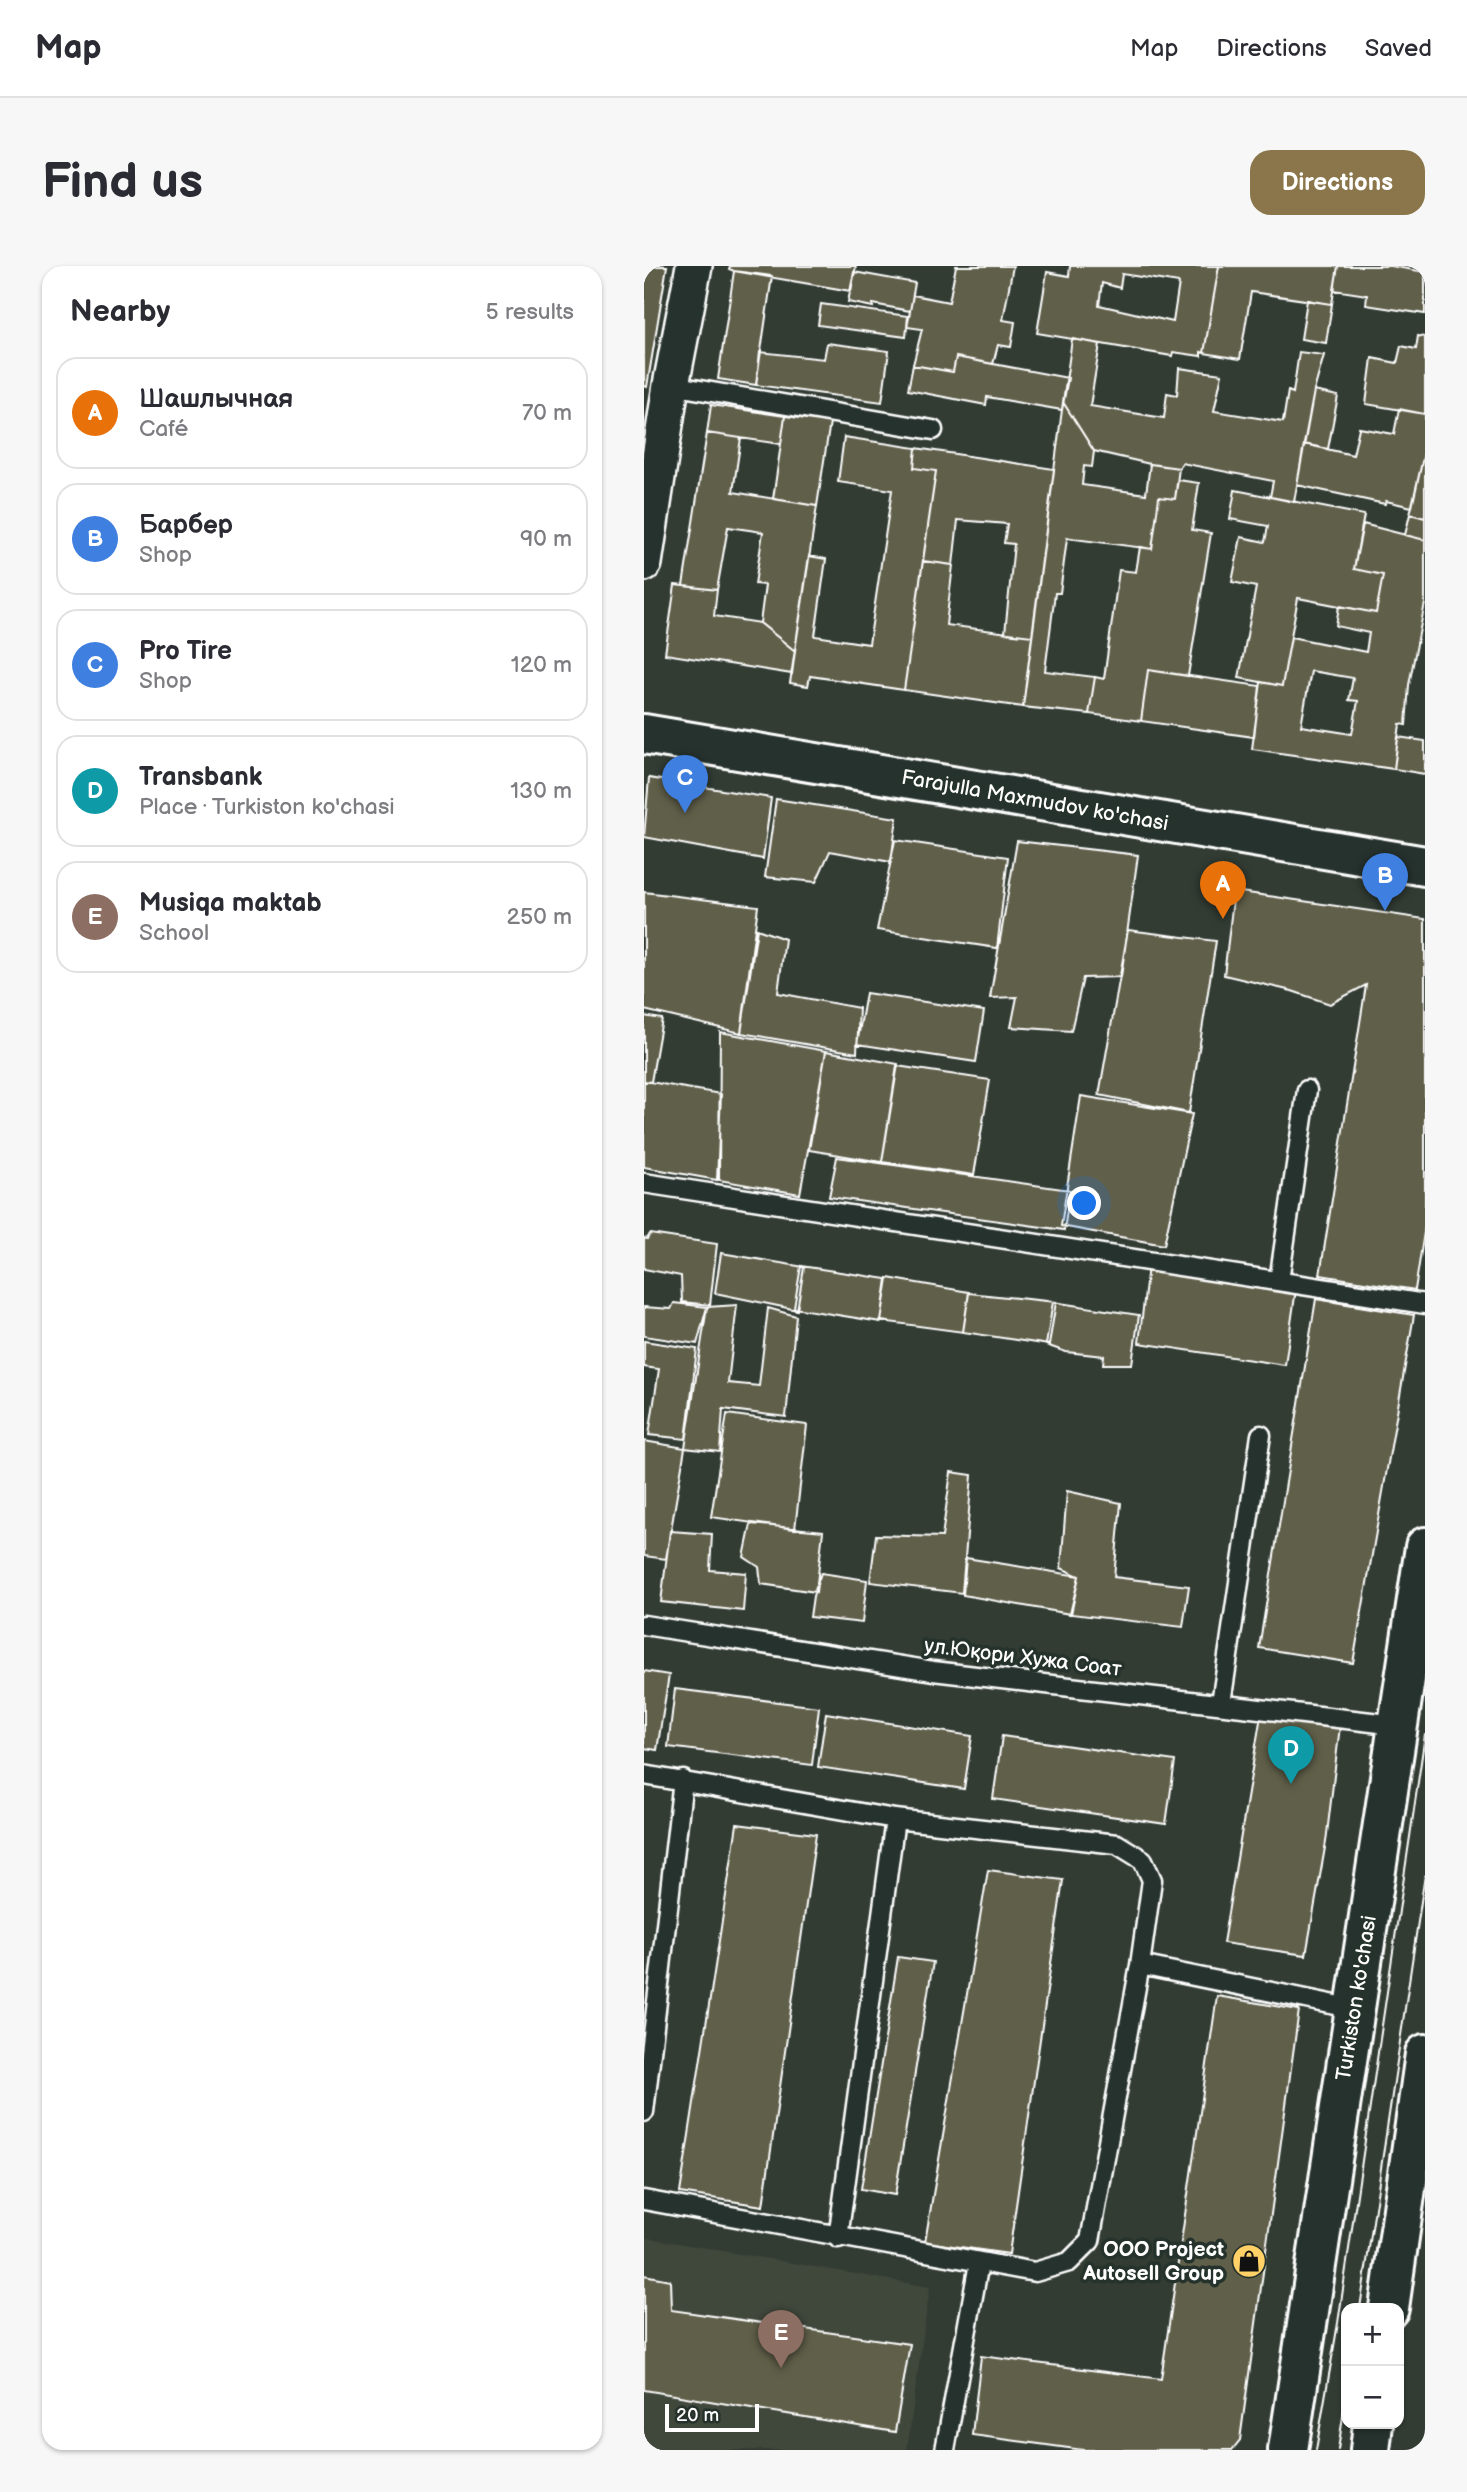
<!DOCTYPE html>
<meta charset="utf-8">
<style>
:root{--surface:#fff;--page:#f7f7f7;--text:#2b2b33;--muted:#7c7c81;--line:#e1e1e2;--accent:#8a764a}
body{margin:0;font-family:"Balsamiq Sans",sans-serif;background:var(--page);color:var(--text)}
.controls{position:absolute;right:21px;bottom:21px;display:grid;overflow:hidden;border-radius:14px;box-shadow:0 2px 5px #0004}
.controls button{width:63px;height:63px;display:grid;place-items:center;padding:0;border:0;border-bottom:2px solid var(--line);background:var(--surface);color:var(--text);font:35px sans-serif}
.scale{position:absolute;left:21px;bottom:18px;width:94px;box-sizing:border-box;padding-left:7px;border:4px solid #fff;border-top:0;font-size:19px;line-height:24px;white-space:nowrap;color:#fff;-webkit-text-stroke:5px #26332d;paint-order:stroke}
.you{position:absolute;left:441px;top:938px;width:24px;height:24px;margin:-18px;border:5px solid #fff;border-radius:50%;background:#1a73e8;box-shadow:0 0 0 10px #1a73e833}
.badge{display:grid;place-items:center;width:46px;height:46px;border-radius:50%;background:var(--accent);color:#fff;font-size:23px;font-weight:700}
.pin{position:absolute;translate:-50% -58px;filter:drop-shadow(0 2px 4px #0008)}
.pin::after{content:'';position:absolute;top:37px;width:24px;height:21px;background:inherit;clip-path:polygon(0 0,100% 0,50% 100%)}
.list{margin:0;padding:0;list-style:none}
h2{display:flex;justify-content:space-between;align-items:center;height:91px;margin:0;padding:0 28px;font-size:30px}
h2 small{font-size:23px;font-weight:400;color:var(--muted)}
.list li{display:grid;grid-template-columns:46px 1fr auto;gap:21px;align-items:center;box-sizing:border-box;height:112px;margin:0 14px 14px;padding:0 14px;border:2px solid var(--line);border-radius:21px}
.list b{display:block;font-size:26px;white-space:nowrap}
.list p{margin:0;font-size:23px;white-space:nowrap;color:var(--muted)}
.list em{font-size:23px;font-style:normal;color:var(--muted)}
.map{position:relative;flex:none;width:781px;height:2184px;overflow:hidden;border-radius:21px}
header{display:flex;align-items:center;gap:42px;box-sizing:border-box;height:98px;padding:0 35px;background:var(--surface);border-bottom:2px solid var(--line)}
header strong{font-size:33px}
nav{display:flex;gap:38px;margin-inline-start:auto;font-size:24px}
.intro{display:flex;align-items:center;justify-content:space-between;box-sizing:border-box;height:168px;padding:0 42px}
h1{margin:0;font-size:49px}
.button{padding:18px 32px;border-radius:21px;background:var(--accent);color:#fff;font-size:24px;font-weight:700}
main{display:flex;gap:42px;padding:0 42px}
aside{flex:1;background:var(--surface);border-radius:21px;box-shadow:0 2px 5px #0004}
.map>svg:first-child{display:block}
</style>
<header>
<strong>Map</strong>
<nav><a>Map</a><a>Directions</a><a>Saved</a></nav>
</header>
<div class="intro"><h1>Find us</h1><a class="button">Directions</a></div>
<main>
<aside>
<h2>Nearby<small>5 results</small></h2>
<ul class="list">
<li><span class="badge" style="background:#e8710a">A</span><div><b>Шашлычная</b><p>Café</p></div><em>70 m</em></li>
<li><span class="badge" style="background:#3f7fe0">B</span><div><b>Барбер</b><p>Shop</p></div><em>90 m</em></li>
<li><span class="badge" style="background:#3f7fe0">C</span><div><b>Pro Tire</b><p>Shop</p></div><em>120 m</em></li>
<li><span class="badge" style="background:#0f9aa8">D</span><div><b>Transbank</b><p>Place · Turkiston ko'chasi</p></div><em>130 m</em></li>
<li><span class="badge" style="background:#8d6e63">E</span><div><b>Musiqa maktab</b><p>School</p></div><em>250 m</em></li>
</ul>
</aside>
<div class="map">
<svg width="781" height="2184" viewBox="0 0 781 2184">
<rect width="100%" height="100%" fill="#323c33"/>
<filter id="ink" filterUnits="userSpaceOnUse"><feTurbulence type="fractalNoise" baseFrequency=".0143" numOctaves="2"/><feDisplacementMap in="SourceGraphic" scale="14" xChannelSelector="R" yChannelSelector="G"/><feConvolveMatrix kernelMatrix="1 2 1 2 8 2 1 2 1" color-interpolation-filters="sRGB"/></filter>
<g filter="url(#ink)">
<path fill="#40463a" d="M0 1971 286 2021 263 2184H0Z"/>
<path fill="#605e4a" stroke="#fff" stroke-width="2" fill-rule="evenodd" d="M0 0H23L3 121 0 120Z
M86 0H212L207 25 90 5 85 3Z
M312 0H369L359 54 371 56 367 81 354 79 349 98 312 91 309 106 269 99 278 63 263 61 269 29 305 36Z
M426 0H575L560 87 557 86V90L529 86 528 90 393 67 403 6 425 10ZM478 8 535 17 529 56 455 39 458 17 476 22Z
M575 0H694L688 38 607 26 596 93 560 87Z
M694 0H747L781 6V48L722 39 723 29 690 24Z
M90 5 128 10 112 119 74 113Z
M210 6 271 17 266 45 229 38V41L204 36Z
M663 34 688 38 682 77 657 73Z
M177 38 264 50 262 71 174 59Z
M774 70 781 71V148L722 138 728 92 753 97 757 80 772 83Z
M428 73 456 78 446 140 520 152 523 127 533 129 535 102 578 108 570 145 639 156 644 125 649 127 655 86 680 89 670 125 650 236 626 231 629 215 538 197 535 202 506 198 450 185 419 136Z
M183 77 245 85 238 136 112 119 116 86 180 93Z
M312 91 424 112 418 144 343 131 342 139 264 124 269 99 309 106Z
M670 125 694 130 684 183 660 178Z
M419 136 450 185 448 201 440 200 438 219 502 228 506 198 535 202 531 233 515 231 508 283 423 272 416 327H411L401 405 451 411 445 448 379 441Z
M67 139 141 150 137 178 63 167Z
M755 143 781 148V183L768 241 742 235 741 238 653 219 660 178 709 189 715 162 750 168Z
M141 150 186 156 173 240 129 233Z
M63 167 97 172 89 226 173 240 151 385 116 357 121 319 111 318 119 266 84 261 73 324 39 320Z
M200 171 272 182 270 202 292 205 260 424 166 410 164 420 146 417 165 290 182 293 171 370 225 378 248 224 194 216Z
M272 182 410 203 388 370 361 367 370 278 360 277 363 258 314 254 309 299 279 295 292 205 270 202Z
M781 183V252L766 248Z
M534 214 555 217 548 264 567 267 544 410 504 404 497 455 445 448 451 411 460 413 475 304 492 306 496 281 508 283 515 231 531 233Z
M591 224 720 249 710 303 739 309 732 347 654 332 638 420 595 412 612 321 588 316 597 271 621 276 624 260 586 253Z
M766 248 781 252V274L761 269Z
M719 258 781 274V337L765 419 762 459 756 458 750 503 608 483 617 416 638 420 647 371 722 386 725 367 692 360 695 340 732 347 739 309 710 303ZM667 405 709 412 705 434 714 435 708 468 657 460Z
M279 295 309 299 302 359 388 370 379 441 260 424Z
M31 319 73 324 70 350 116 357 151 385 148 408 21 388Z
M504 404 616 420 610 471 497 455Z
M754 471 781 475V508L750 503Z
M5 512 127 532 119 593 0 571Z
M132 533 253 552 247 596 186 585 172 616 121 611Z
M251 574 364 591 353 682 233 664Z
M373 575 494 589 477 711 439 712 427 765 367 761 373 731 346 732Z
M590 625 781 653V960L771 1024 676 1009 722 719 686 738 648 725 580 709Z
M0 626 114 640 97 767 0 744Z
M113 663 141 673 134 727 215 742 213 787 97 767Z
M484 664 572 675 545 847 455 829Z
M222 727 340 745 332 796 213 778Z
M0 750 18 753 7 816 0 815Z
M76 766 182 785 156 928 75 914Z
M182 785 254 798 238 896 165 884Z
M253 800 346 814 330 909 238 896Z
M0 815 77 828 73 914 0 901Z
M437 830 548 848 520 979 417 960Z
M193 891 426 924 420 964 185 931Z
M6 968 73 978 66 1039 38 1036 37 1010 0 1003V972L3 973Z
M77 987 160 1001 153 1044 71 1027Z
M157 1000 243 1013 237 1056 150 1042Z
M504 1000 652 1023 641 1099 495 1077Z
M244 1012 325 1026 319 1066 237 1055Z
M325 1027 412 1036 405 1079 319 1066Z
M672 1033 770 1049 709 1397 615 1382Z
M409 1036 495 1049 488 1098H459L460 1090 422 1086 402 1079Z
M30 1037 63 1041 53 1078 0 1070V1041L27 1043Z
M93 1039 84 1117 115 1120 124 1042 152 1050 142 1151 79 1143 76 1186 41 1182 63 1041Z
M0 1075 53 1083 42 1173 5 1169 15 1103 0 1101Z
M83 1148 163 1159 151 1263 67 1251Z
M0 1175 41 1182 22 1293 0 1290Z
M307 1206 328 1209 318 1327 226 1316 232 1269 298 1271Z
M423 1225 477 1237 470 1311 545 1320 539 1361 427 1348 435 1310 417 1302Z
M107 1258 179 1265 172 1326 117 1318 115 1301 100 1291Z
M26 1265 68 1268 66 1304 102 1307 99 1345 17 1336Z
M322 1292 435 1310 426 1348 319 1329Z
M177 1307 223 1314 218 1357 166 1351 169 1330Z
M0 1405 25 1409 13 1484 0 1482Z
M31 1423 175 1441 168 1499 24 1481Z
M182 1447 328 1470 320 1523 174 1501Z
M617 1449 696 1460 682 1576 662 1689 579 1677Z
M358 1470 531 1495 522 1558 349 1533Z
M93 1558 172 1568 119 1940 36 1927Z
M344 1604 419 1614 365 1988 281 1976Z
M254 1691 289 1696 251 1929 217 1923Z
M573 1730 655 1744 596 2174 588 2184H439L328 2169 337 2090 517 2113Z
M0 2009 26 2014 27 2044 266 2078 251 2166 0 2124Z"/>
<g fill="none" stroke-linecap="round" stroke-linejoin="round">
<g stroke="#fff" stroke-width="23">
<path id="lane" d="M27 119 289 164
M0 917 781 1038
M635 1015 663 824
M0 1359 289 1405 753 1459
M577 1437 617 1169
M0 1509 251 1553 473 1578 499 1594 508 1614 496 1699 446 1975 425 1996 391 2006 0 1934
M496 1699 711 1743
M0 1846 39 1514
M194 1972 251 1553
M301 2184 335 1997"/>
</g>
<g stroke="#fff" stroke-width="40">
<path id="street" d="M0 297 27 119 50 0"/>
</g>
<g stroke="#fff" stroke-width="44">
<path id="secondary" d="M0 468 781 600
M745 2042 781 1788
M644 2184 781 1281
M726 2184 729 2158"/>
</g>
<use href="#lane" stroke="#26332d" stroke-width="18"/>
<use href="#street" stroke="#26332d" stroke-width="35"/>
<use href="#secondary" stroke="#26332d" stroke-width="38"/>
<path stroke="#fff" stroke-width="2" d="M716 2042 781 1609
M672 2184 694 2057 781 1469
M694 2184 702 2130"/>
</g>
</g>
<defs>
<g id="shop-disc" transform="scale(1.75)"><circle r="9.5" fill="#ffd166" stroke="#26332d"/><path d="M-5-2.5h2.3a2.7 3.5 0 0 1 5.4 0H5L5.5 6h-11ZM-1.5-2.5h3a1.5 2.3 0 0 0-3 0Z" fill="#111"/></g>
</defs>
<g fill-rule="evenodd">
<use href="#shop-disc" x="605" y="1995"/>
</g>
<g text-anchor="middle" stroke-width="7" stroke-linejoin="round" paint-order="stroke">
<g font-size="21" fill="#fff" stroke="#26332d">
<text transform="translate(391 534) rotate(10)" y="7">Farajulla Maxmudov ko'chasi</text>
<text transform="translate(379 1391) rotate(7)" y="7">ул.Юқори Хужа Соат</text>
<text transform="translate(712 1732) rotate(-81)" y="7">Turkiston ko'chasi</text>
</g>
<g font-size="21" font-weight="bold" fill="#fff" stroke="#26332d" text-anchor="end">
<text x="580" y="1990">OOO Project<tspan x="580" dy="24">Autosell Group</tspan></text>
</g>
</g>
</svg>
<div class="controls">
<button>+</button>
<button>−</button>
</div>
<div class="scale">20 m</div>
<div class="you"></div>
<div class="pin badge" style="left:579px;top:653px;background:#e8710a">A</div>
<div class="pin badge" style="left:741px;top:645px;background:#3f7fe0">B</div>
<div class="pin badge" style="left:41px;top:547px;background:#3f7fe0">C</div>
<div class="pin badge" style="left:647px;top:1518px;background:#0f9aa8">D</div>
<div class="pin badge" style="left:137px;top:2102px;background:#8d6e63">E</div>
</div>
</main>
